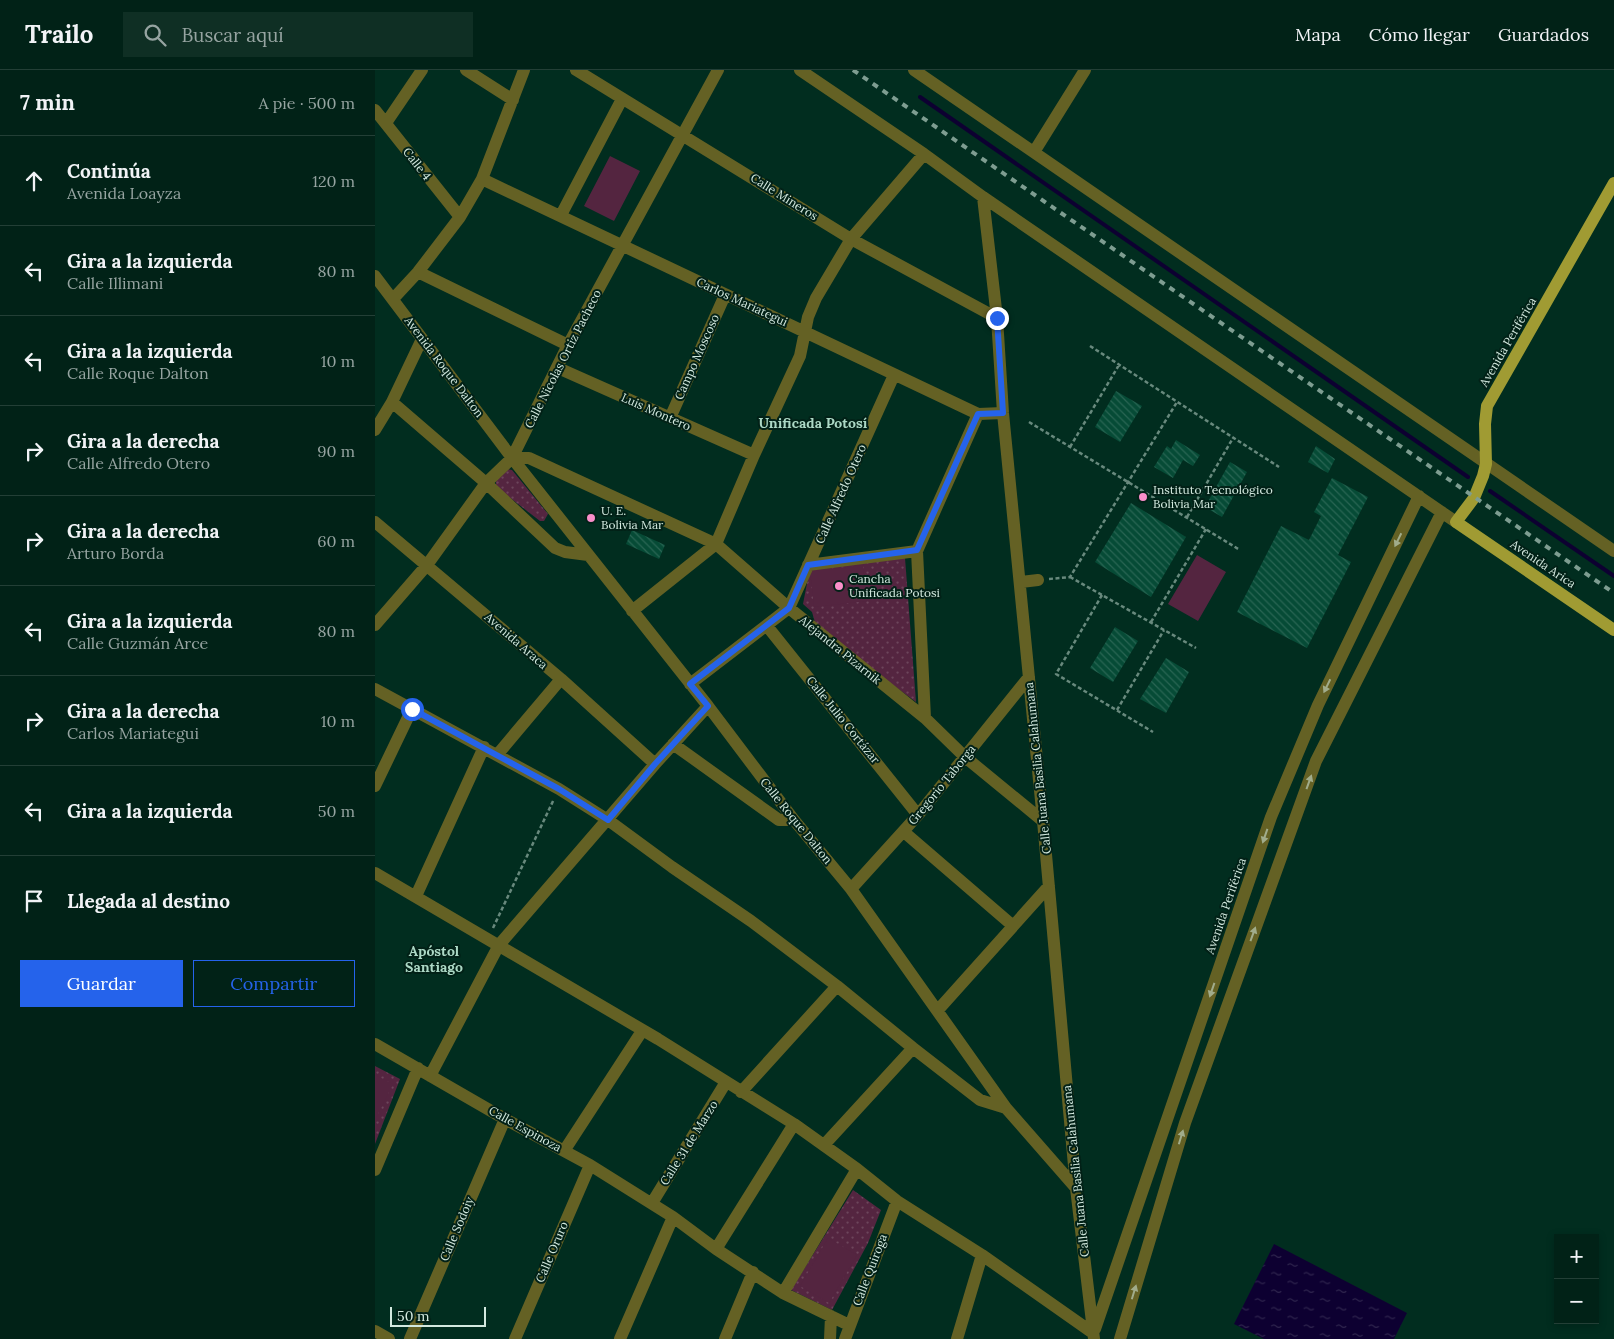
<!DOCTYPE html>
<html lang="es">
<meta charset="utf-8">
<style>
:root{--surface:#012217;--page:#0f2f24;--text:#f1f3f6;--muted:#96a4a1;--line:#233f36;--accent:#2563eb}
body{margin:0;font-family:Lora,serif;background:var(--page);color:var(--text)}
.controls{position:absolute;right:15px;bottom:15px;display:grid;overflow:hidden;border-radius:0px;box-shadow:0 2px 8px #0003}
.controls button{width:45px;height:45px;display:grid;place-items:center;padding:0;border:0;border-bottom:1px solid var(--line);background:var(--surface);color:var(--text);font:25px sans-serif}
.scale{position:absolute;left:15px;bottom:12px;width:96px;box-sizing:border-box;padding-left:5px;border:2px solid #d3e9df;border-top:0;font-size:14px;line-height:18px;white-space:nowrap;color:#d3e9df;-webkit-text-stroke:4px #022117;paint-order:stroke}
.stop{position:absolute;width:15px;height:15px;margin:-11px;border:4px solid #2563eb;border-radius:50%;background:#fff}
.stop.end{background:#2563eb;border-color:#fff;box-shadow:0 1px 5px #0008}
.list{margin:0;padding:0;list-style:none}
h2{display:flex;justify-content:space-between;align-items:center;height:65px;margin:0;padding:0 20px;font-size:21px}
h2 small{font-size:16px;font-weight:400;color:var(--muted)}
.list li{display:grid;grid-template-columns:32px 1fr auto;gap:15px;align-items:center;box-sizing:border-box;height:90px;padding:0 20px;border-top:1px solid var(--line)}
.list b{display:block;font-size:19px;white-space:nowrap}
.list p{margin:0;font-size:16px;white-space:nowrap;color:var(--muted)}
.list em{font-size:16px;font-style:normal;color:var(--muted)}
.actions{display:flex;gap:10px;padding:15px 20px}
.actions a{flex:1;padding:11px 0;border:1px solid var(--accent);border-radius:0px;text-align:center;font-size:18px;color:var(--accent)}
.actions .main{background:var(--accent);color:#fff}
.icon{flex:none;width:28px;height:28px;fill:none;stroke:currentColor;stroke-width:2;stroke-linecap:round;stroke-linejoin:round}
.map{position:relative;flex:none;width:1239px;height:1269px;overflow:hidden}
header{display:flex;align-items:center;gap:30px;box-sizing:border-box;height:70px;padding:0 25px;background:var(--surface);border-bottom:1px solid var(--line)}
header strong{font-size:24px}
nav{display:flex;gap:28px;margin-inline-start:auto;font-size:18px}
.search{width:350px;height:45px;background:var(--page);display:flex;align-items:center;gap:12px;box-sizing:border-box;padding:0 18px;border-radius:0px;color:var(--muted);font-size:19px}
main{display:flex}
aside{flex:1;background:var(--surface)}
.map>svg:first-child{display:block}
</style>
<header>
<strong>Trailo</strong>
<div class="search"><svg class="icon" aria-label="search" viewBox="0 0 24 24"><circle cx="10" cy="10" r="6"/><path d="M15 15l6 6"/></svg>Buscar aquí</div>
<nav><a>Mapa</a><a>Cómo llegar</a><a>Guardados</a></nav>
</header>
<main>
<aside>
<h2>7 min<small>A pie · 500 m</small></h2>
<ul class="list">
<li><svg class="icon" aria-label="ahead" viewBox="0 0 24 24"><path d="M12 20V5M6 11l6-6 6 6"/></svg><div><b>Continúa</b><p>Avenida Loayza</p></div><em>120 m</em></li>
<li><svg class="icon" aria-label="left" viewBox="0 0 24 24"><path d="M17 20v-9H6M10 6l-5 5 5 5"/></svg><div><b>Gira a la izquierda</b><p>Calle Illimani</p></div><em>80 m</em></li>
<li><svg class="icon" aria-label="left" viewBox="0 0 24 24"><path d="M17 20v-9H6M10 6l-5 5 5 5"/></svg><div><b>Gira a la izquierda</b><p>Calle Roque Dalton</p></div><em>10 m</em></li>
<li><svg class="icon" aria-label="right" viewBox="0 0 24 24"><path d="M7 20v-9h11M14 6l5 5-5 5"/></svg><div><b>Gira a la derecha</b><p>Calle Alfredo Otero</p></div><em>90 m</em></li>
<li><svg class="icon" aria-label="right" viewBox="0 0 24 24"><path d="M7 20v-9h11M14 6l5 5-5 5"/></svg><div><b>Gira a la derecha</b><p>Arturo Borda</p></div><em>60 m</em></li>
<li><svg class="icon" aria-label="left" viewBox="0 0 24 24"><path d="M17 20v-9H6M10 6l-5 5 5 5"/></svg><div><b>Gira a la izquierda</b><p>Calle Guzmán Arce</p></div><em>80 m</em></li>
<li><svg class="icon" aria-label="right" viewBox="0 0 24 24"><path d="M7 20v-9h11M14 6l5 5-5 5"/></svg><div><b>Gira a la derecha</b><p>Carlos Mariategui</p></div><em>10 m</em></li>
<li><svg class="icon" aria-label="left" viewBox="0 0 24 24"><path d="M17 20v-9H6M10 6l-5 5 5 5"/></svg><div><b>Gira a la izquierda</b></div><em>50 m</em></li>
<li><svg class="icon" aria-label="arrive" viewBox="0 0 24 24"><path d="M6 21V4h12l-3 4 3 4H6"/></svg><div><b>Llegada al destino</b></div></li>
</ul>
<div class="actions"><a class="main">Guardar</a><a>Compartir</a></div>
</aside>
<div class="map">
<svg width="1239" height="1269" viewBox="0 0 1239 1269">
<defs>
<pattern id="park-dots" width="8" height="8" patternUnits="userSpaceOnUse" patternTransform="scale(1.25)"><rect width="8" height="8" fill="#542540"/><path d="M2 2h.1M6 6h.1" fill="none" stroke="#6c455b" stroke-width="1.8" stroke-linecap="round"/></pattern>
<pattern id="water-ripples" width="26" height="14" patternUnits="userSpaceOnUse" patternTransform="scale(1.25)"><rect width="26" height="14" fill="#0d0031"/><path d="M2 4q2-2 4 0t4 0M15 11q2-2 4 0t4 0" fill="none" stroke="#2f254e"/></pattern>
<pattern id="building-back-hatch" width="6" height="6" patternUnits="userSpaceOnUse" patternTransform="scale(1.25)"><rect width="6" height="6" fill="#064b36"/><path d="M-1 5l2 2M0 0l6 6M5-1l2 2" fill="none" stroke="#296553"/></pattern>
</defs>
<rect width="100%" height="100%" fill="#012d1f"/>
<path fill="url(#park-dots)" d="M132 399 137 400 173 444 169 451H165L121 417V410Z
M530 488 541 632 442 559 437 542 428 534 435 498Z
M0 996 25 1009 0 1074Z
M478 1120 506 1140 493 1173 457 1240 416 1220Z"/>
<path fill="#542540" d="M235 86 265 101 239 151 209 136Z
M822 485 851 502 823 551 793 534Z
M488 495 492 531 439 537 435 501Z
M0 1005 18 1014 0 1050Z
M453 1168 482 1185 454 1233 425 1216Z"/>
<path fill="url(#water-ripples)" d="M899 1174 1032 1243 1019 1269H889L859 1254Z"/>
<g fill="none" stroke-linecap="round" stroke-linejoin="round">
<path stroke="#0d0031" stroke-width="4" d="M545 27 1093 407
M1115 421 1239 506"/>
</g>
<path fill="url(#building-back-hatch)" d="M741 321 767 336 745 372 720 357Z
M801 370 825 385 818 396 808 390 798 408 779 397 792 376 796 379Z
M941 376 960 389 953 403 933 392Z
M855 392 872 402 847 447 830 437Z
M957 408 993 427 963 485 976 492 932 578 862 542 906 456 934 470 946 446 939 442Z
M756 433 811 467 776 527 720 492Z
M257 460 290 475 284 489 251 474Z
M740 557 763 571 738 612 715 598Z
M791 588 814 602 791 643 765 629Z"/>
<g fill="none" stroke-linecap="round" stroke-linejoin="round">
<path stroke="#68897d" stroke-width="2.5" stroke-dasharray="4 2.5" stroke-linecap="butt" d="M715 276 904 397
M654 352 865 480
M695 377 744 295
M812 447 858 368
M695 507 821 578
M674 509 695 507 802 332
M727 525 681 604 778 662
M776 552 831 459
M742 640 789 560
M118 858 179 729"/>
<path stroke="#646124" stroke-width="12" d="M91 0 138 30
M201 0 476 169 622 248
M425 0 549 84 608 127 1081 452
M539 0 1239 481
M0 40 85 147
M11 53 47 0
M659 82 710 0
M107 109 603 344 628 343
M608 127 622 248 628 343 668 751 701 1118 719 1269
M186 145 247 29
M43 202 193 275
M0 206 137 388 333 636 419 750 476 819 631 1038 701 1118
M18 229 43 202 85 147 107 109 149 0
M183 298 379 385
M17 332 111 413 180 478 190 482 213 485
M295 348 350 225
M0 360 17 332 47 269
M137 388H154L341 474 414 538 550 648 590 687 668 751
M0 452 186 609 280 694
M433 495 542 481
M646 512 663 510
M257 541 341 474 379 385 425 286 433 247 441 228 476 169 549 84
M0 555 52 495 111 413 137 388 193 275 343 0
M392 556 543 745
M315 614 414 538 519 305
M0 619 184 719 233 750 297 797 376 851 462 916 538 978 605 1030 631 1038
M550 648 542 481 603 344
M298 674 404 750H419
M122 685 186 609
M0 716 37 639
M529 762 637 855
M0 803 283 969 419 1054 482 1099 522 1131 607 1185 718 1263
M476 819 543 745 654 607
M41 826 109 677
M563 940 674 816
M0 974 130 1049 215 1095 298 1147 341 1179 408 1223 474 1255
M55 1006 124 875 280 694 333 636
M366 1022 462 916
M449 1075 538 978
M189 1081 267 961
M0 1100 43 998
M277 1133 351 1012
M341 1179 419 1054
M408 1223 482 1099
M720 1259 896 747 943 635 1044 426
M0 1261 14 1269
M35 1269 130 1049
M140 1269 215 1095
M245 1269 298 1147
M350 1269 378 1202
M455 1269 456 1246
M470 1269 522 1131
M582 1269 607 1185
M745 1269 810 1053 941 691 1067 442"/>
<path stroke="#a09b33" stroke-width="12" d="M1239 113 1112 336 1110 354 1111 394 1108 406 1099 428 1081 452 1239 560"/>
<path stroke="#7e9d91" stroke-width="4" stroke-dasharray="6 6" stroke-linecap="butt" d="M478 0 1239 523"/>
</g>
<defs><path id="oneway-solid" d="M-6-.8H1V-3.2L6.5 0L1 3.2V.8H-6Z" transform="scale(1.25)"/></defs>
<g fill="#a1ac8b">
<use href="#oneway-solid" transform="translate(1023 470) rotate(116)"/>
<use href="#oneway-solid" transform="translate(952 616) rotate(116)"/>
<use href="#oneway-solid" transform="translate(934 712) rotate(-70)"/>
<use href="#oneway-solid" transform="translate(890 766) rotate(109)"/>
<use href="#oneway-solid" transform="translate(878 864) rotate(-70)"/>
<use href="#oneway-solid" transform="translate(837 920) rotate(109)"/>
<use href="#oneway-solid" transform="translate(806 1067) rotate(-73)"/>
<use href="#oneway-solid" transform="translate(759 1222) rotate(-73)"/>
</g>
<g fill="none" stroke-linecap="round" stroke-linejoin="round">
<path stroke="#2563eb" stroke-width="6" d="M37 639 184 719 233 750 280 694 333 636 315 614 414 538 433 495 542 480 603 344 628 343 622 248"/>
</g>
<g fill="#f98fca" stroke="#022117" stroke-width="2">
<circle cx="768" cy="427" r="5"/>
<circle cx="216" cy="448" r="5"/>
<circle cx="464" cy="516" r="5"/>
</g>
<g text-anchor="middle" stroke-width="4" stroke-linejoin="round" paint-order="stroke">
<g font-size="12" fill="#d3e9df" stroke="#022117">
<text transform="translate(42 94) rotate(52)" y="4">Calle 4</text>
<text transform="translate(409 127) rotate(32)" y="4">Calle Mineros</text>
<text transform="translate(367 232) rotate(25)" y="4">Carlos Mariategui</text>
<text transform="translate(1133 272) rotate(-60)" y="4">Avenida Periférica</text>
<text transform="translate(322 287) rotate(-66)" y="4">Campo Moscoso</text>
<text transform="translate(188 289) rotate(-63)" y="4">Calle Nicolas Ortiz Pacheco</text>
<text transform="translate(69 297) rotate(53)" y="4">Avenida Roque Dalton</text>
<text transform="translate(281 342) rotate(24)" y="4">Luis Montero</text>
<text transform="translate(466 424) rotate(-66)" y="4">Calle Alfredo Otero</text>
<text transform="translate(1168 494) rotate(34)" y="4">Avenida Arica</text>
<text transform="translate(141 571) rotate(41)" y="4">Avenida Araca</text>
<text transform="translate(465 580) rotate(39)" y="4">Alejandra Pizarnik</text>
<text transform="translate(468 650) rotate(51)" y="4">Calle Julio Cortázar</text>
<text transform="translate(663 698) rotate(-96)" y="4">Calle Juana Basilia Calahumana</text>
<text transform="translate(567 715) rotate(-51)" y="4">Gregorio Taborga</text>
<text transform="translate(421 751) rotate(51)" y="4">Calle Roque Dalton</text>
<text transform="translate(851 836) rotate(-71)" y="4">Avenida Periférica</text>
<text transform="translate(150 1059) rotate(29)" y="4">Calle Espinoza</text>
<text transform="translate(314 1073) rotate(-58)" y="4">Calle 31 de Marzo</text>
<text transform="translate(701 1101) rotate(-96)" y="4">Calle Juana Basilia Calahumana</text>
<text transform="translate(82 1159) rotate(-67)" y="4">Calle Sodoiy</text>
<text transform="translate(177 1182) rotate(-67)" y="4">Calle Oruro</text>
<text transform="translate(495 1200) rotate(-69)" y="4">Calle Quiroga</text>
</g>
<g font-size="12" fill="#d3e9df" stroke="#022117" text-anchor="start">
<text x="778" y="424">Instituto Tecnológico<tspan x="778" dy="14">Bolivia Mar</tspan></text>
<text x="226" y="445">U. E.<tspan x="226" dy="14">Bolivia Mar</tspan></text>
<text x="474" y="513">Cancha<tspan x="474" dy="14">Unificada Potosi</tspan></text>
</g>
<g font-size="14" font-weight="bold" fill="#acd8c5" stroke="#022117">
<text x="438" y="358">Unificada Potosí</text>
<text x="59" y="886">Apóstol<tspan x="59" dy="16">Santiago</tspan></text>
</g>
</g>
</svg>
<div class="controls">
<button>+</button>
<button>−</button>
</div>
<div class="scale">50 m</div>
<div class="stop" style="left:37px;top:639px"></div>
<div class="stop end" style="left:622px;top:248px"></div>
</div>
</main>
